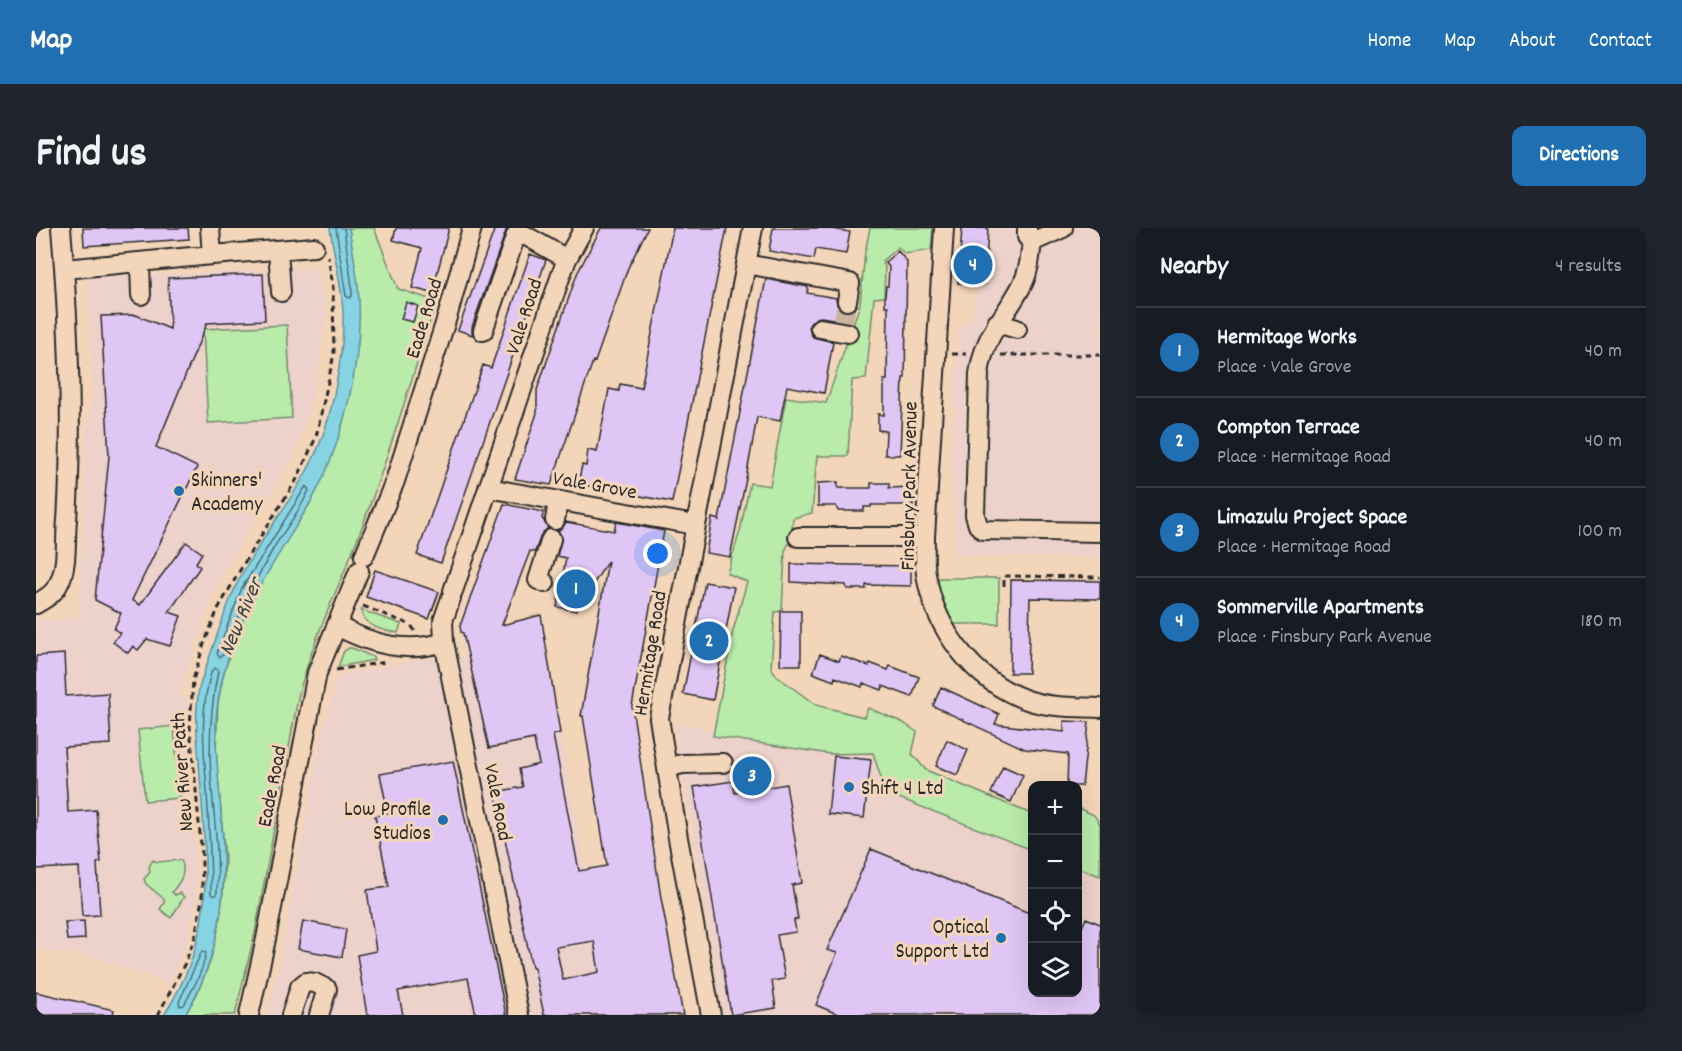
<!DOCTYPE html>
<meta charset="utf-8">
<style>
:root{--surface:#171b24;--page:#20242c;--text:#f1f3f6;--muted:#9ea1a6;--line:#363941;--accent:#1f6fb2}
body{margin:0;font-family:Dekko,sans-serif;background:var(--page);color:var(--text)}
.controls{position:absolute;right:18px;bottom:18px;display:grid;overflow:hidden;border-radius:12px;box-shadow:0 6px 24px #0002}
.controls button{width:54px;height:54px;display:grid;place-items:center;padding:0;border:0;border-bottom:2px solid var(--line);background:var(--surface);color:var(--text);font:30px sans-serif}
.you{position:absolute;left:622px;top:326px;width:21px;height:21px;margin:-15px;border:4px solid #fff;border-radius:50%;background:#1a73e8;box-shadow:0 0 0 9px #1a73e833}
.badge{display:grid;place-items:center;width:39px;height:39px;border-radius:50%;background:var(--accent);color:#fff;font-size:20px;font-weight:700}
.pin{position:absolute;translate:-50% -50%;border:3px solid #fff;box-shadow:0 2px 6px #0006}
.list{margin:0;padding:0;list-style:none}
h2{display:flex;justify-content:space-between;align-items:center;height:78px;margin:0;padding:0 24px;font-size:26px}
h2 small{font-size:20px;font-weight:400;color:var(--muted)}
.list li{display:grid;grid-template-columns:39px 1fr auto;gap:18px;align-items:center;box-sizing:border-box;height:90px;padding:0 24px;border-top:2px solid var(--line)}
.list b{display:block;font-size:22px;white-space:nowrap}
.list p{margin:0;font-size:20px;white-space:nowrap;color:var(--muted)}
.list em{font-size:20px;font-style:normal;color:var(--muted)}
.icon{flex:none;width:33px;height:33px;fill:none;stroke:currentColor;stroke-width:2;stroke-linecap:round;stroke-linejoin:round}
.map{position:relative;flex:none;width:1064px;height:787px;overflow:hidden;border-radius:12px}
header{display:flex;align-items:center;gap:36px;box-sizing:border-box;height:84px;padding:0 30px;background:var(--accent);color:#fff}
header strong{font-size:28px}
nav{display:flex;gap:33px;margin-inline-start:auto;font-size:21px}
.intro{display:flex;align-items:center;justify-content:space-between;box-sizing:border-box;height:144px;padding:0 36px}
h1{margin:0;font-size:42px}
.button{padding:15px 27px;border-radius:12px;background:var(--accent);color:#fff;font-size:21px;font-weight:700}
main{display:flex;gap:36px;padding:0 36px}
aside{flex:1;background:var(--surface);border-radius:12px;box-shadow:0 6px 24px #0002}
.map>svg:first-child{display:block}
</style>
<header>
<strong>Map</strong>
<nav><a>Home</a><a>Map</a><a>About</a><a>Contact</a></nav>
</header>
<div class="intro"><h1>Find us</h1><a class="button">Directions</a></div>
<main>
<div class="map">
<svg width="1064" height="787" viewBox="0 0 1064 787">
<rect width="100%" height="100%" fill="#f3d6b9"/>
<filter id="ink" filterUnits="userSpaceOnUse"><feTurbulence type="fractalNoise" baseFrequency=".0167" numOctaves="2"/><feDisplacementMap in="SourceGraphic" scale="12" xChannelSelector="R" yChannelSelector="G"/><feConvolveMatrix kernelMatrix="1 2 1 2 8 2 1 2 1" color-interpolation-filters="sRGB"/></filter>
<g filter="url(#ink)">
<path fill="#edd1cb" d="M954 0H1064V330L919 328 916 224 923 96H935L941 63 952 55Z
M282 40 290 84 283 141 270 192 257 230 186 346 172 379 143 467 151 470 150 501 161 645 160 668 152 711 133 755 64 731 0 720V392L34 390 43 387 52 187 57 166 52 49Z
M505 387 524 505 555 669 601 787H230L242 745 285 508 303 447 393 430H429L425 407Z
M638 494 794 526 838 525 850 565 996 622V764H1042V640L1064 648V787H759V785L743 787H687Z"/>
<path fill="#b9ebab" stroke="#728b6b" stroke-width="1.5" d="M313 0H338L362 61 400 73C377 149 354 224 326 299 305 356 276 411 262 470L219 705 199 787H149L161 766 174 734 183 697 187 665 189 631 180 526 182 475 188 443 214 374 243 323 274 275 306 198 322 115V59Z
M834 0H897L895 22 869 26 862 19 846 33 849 39 848 69 838 70 830 151 816 152 812 228H781L776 285 757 290 755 311 749 323 746 383 739 384 735 440 742 449 780 477 828 489 832 480 866 494 881 504 876 526 890 542 993 585 996 579V622L850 565 837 525 794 526 677 508 697 403 711 354 691 345 704 303 714 255 734 258 750 169 790 175 824 76 829 24Z
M251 97 256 190 172 195 167 101Z
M902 350H963V396H918L904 369Z
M325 382 365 396 362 405C348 403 326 398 325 382Z
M313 420H316L337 429 338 432 302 439 308 423Z
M138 498 144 570 109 573 102 502Z
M1042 580 1058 587 1064 596V648L1042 640Z
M117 632 121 634 145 632C151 645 144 654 136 664L139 667 144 665 148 669 135 690 124 681 128 675V671L110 656 108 651 114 644 113 639Z"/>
<path fill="#86d3e4" stroke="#62909a" stroke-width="1.5" d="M294 0H313C316 19 320 39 322 58 329 126 307 219 273 277 234 341 194 396 182 473 177 505 182 540 184 572 191 651 191 717 149 787H128C181 706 170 637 164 547 162 519 158 488 163 461 166 448 172 434 176 422 183 401 190 379 200 358 221 313 256 275 277 231 296 193 308 127 307 85 306 57 298 28 294 0Z"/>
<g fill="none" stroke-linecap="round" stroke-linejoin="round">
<path stroke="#4f6e75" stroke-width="1.5" d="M300 0 310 68 314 70 316 68V60L308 0
M270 258 273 262C264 283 249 301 237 321 217 356 201 390 187 427L183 429 181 425 206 360Z
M179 440 182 443C176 471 174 498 174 526 175 573 184 618 181 665L178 668 175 666C175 632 173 598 171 564 168 524 163 481 176 442Z
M166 723 170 725C167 743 157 761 148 777L144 778 143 774Z"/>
</g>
<path fill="#e0c6f5" stroke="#2b2b2b" stroke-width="1.5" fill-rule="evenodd" d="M47 0H152L153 11 48 18Z
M360 0H413L396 65 376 60 386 20 357 12Z
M459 0H471L436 99V107L422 102Z
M565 0H612L592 40 559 134 557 133 515 257 479 251 501 185V162L541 46Z
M637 0H691L636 274 542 256 546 237 550 238 552 222 561 224 573 161 583 163 584 156 605 160Z
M737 0H789L814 4 810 26 780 21 778 31 733 23Z
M926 0H952L949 56 922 55Z
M862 23 871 34 869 150H867L864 227H849L850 203 842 202V186L848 187V152H851L852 78H849V68L850 58H852L853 39 849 34Z
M494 26 510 32 405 335 381 327 447 137 455 140Z
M227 46 229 92 171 95 120 219 161 239 96 372 104 377 150 314 166 325 160 335 164 339 133 384 145 388 134 418 111 411 102 422 97 418 92 425 77 414 84 405 78 401 85 385 59 372 73 228 65 88 100 87 134 101 132 50Z
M730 51 772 59 771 65 800 70 801 77 804 82 810 84 818 81 815 94 785 89 780 90 773 97 774 104 777 109 797 114 788 165 751 158 744 193 721 189 710 251 694 329 670 325 676 290 683 292Z
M370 74 382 78 377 94 365 91Z
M802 254V260H835V255H853V260L876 259 877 277H835V279H828V283H802L800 278H782V255Z
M468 276 508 284 506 290 512 300 505 307 499 324 494 323 466 397 505 387 524 505 517 507 543 643 571 638 547 488H545L572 333 540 383 521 379 530 330 521 328 526 309 522 303 527 299 530 294 578 303 580 294 628 303 596 478 625 670 647 787H508L498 739H496L459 564 487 559 483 541 503 536 498 511 453 520 427 405 425 404 424 398ZM558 713 563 744 527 752 520 719Z
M755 336 875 338V358L830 357V361H811L810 357 755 354Z
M339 342 403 364 393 391 330 369Z
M975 352 1064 353V371L994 370 992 445H974Z
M669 354 698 359 677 472 647 466Z
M745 383H765V437H744Z
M28 426 30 468 72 465 75 516 28 519 32 584 60 582 65 634 61 635 64 687 46 688 43 639 0 641V428Z
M784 426 803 433 805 428 833 438 834 435 852 442 854 438 883 449 876 469 847 458 846 462 827 455 826 459 799 449 798 453 777 445Z
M905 459 963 486 959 496 1028 504V493L1053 494 1046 558H1031L1032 526 989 521 897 478Z
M911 512 932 522 921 547 900 538Z
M798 528 835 532 828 590 792 586Z
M417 533 470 787H440L432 750 362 763 367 787H331L321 727 340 723 331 662 353 659 339 588 352 585 344 546Z
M967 538 987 547 975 574 955 565Z
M697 553 699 565 750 556 766 655 756 657 762 691 758 692 760 704 741 707 749 751 736 753 740 780 695 787 658 559Z
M835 621 996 686V765H1041V711L1050 690 1064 696V787H804L780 777 801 725 791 722Z
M48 693 49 711 31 712 29 694Z
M267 693 310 701 306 729 262 721Z
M0 764 78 782 77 787H0Z"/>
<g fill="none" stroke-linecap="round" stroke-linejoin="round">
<path stroke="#cbb49d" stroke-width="18" stroke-dasharray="18 9" stroke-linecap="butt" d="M806 97 811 73"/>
<g stroke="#2b2b2b" stroke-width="22">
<path id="minor" d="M174 0 176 27
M908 0 889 309C889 321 888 334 890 346 899 402 938 453 991 472 1015 480 1040 479 1064 480
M991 0V9L996 14 1027 0
M996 14C994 30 993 45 985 59 967 93 949 104 943 146L939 287 942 297 947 302 1064 304
M242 22 245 64
M104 34 105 67
M710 36 814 55 811 73
M29 41 176 27 278 19
M961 95 981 101
M784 100 812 105
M447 103 480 7 485 5 531 31
M452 260 659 297
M519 292 522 273
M762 309H889
M328 328 359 253 412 86 436 0
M509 355 502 352 515 311
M417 363 525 47 531 31 548 0
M415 370 407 393 408 414 483 787
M0 376C10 370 18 366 23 355 32 338 29 311 31 292 37 196 33 96 25 0
M301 398C335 416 370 426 408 414
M631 540 646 536 687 535
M213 787 230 711 281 445 323 343
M255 787 264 759 270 754 279 755 291 761 283 787
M675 787 642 610 623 490 717 0"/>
</g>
<path stroke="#2b2b2b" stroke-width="3" stroke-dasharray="6 4.5" stroke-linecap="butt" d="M916 126H930
M965 127H1064
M968 358V348L1064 349
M327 378 375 397 379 403
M300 442 350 434
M122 787 149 735 159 709 166 671V627L154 499 157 452 168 416 182 381 211 330 261 251 280 209 298 126 297 59 292 28"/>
<use href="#minor" stroke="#f3d6b9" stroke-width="18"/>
</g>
</g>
<g fill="#1f6fb2" stroke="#f3d6b9" stroke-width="2">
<circle cx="143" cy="263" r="6"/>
<circle cx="813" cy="559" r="6"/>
<circle cx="407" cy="592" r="6"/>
<circle cx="965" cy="710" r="6"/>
</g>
<g text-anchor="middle" stroke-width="6" stroke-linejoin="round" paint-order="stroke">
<g font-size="21" fill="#2b2b2b" stroke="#f3d6b9">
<text transform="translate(487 88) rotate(-72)" y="7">Vale Road</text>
<text transform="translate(387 90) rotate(-73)" y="7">Eade Road</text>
<text transform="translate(559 256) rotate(10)" y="7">Vale Grove</text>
<text transform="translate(872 258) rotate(-89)" y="7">Finsbury Park Avenue</text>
<text transform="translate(613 425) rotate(-81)" y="7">Hermitage Road</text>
<text transform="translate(145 544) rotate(-94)" y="7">New River Path</text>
<text transform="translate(235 558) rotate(-79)" y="7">Eade Road</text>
<text transform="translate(463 574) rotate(79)" y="7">Vale Road</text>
</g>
<g font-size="21" fill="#2b2b2b" stroke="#f3d6b9" text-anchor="start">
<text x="155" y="258">Skinners'<tspan x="155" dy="24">Academy</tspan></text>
<text x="825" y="566">Shift 4 Ltd</text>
<text x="395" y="587" text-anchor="end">Low Profile<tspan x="395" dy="24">Studios</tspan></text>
<text x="953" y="705" text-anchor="end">Optical<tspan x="953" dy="24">Support Ltd</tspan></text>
</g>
<g font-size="22" font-style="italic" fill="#394447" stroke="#f3d6b9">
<text transform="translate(203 388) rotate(-67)" y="8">New River</text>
</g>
</g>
</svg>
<div class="controls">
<button>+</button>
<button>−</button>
<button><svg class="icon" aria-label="locate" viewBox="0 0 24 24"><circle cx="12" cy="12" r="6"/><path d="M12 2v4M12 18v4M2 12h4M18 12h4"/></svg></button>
<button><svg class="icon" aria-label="layers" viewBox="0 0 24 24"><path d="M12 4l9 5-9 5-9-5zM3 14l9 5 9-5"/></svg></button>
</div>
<div class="you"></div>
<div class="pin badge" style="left:540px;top:361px">1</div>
<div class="pin badge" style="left:673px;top:413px">2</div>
<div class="pin badge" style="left:716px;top:548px">3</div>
<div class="pin badge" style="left:937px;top:37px">4</div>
</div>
<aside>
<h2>Nearby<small>4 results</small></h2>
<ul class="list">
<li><span class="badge">1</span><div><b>Hermitage Works</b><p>Place · Vale Grove</p></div><em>40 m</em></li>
<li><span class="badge">2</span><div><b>Compton Terrace</b><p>Place · Hermitage Road</p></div><em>40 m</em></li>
<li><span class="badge">3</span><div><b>Limazulu Project Space</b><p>Place · Hermitage Road</p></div><em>100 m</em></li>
<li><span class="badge">4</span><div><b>Sommerville Apartments</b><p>Place · Finsbury Park Avenue</p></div><em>180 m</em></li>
</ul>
</aside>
</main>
